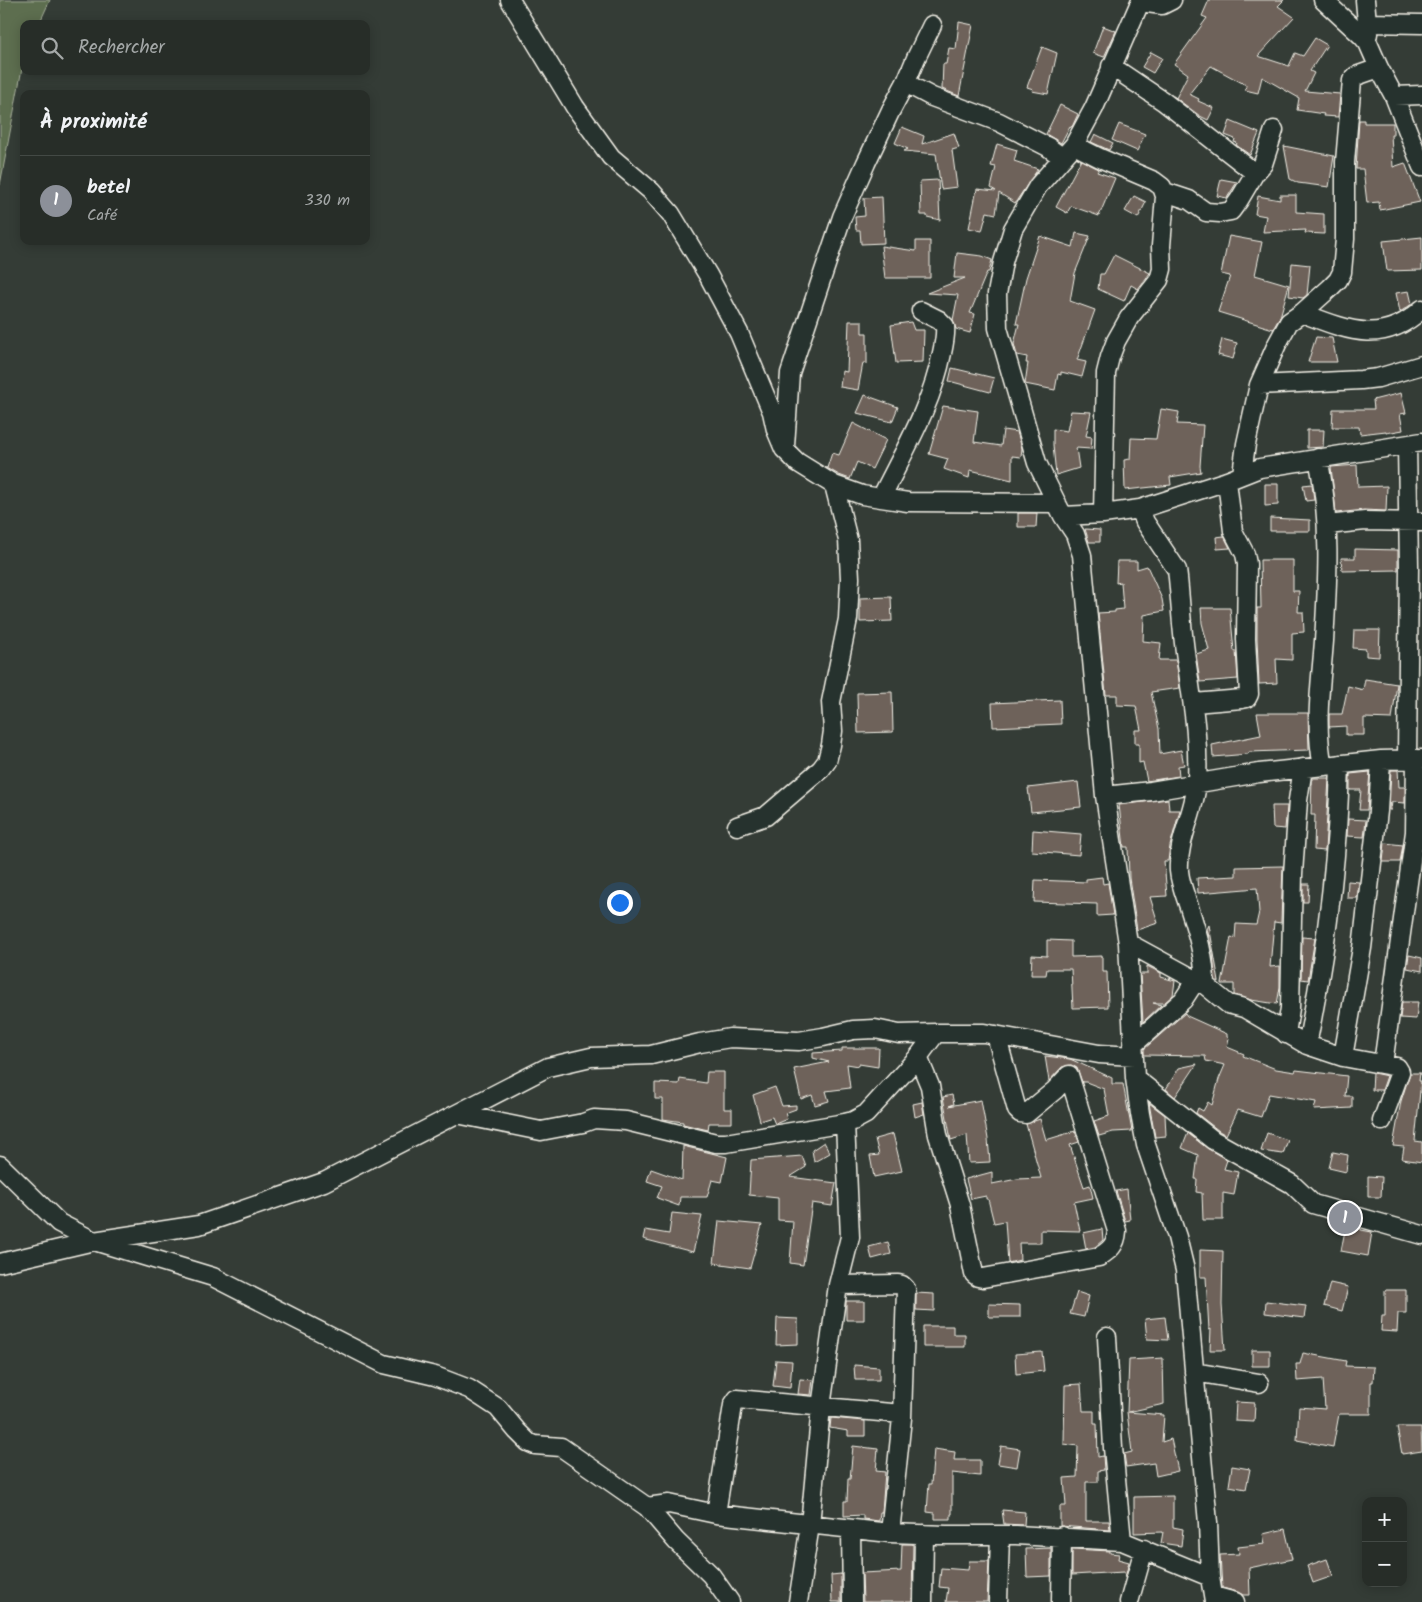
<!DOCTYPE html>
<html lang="fr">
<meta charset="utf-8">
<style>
:root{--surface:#272d28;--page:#2f3530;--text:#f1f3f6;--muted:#a4a8a8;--line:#434945;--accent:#8c9099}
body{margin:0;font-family:Kalam,sans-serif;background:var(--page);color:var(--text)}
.controls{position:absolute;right:15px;bottom:15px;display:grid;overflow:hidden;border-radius:10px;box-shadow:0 2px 12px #0003}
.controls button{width:45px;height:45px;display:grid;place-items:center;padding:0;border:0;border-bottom:1px solid var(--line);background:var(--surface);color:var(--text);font:25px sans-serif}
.you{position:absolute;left:619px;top:902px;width:18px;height:18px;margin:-12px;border:4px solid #fff;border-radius:50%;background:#1a73e8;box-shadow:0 0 0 8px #1a73e833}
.badge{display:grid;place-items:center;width:32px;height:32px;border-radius:50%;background:var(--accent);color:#fff;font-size:16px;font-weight:700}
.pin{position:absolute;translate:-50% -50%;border:2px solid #fff;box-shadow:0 1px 5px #0006}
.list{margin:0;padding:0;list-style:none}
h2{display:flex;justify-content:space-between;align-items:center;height:65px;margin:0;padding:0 20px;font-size:21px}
h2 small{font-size:16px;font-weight:400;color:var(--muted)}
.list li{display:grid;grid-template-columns:32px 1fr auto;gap:15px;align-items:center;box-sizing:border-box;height:90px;padding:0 20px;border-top:1px solid var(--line)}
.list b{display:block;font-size:19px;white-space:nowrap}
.list p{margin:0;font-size:16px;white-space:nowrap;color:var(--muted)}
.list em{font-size:16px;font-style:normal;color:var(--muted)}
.icon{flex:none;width:28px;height:28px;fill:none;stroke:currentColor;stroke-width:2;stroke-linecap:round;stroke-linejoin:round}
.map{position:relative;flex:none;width:1422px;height:1602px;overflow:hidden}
.search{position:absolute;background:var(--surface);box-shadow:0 2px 12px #0003;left:20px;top:20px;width:350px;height:55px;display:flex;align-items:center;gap:12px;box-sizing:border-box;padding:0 18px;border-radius:10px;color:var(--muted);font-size:19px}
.panel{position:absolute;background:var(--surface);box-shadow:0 2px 12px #0003;left:20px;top:90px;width:350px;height:155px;border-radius:10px}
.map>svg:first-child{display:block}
</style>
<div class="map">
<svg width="1422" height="1602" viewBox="0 0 1422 1602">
<rect width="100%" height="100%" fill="#343c36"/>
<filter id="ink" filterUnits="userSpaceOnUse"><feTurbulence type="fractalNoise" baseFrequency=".02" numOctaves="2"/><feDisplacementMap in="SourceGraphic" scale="10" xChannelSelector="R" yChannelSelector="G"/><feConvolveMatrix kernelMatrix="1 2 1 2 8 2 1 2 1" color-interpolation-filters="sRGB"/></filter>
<g filter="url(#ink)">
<path fill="#5d6e50" stroke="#a8b09c" d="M0 0H50L39 24H24V58L0 185Z"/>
<path fill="#6e625a" stroke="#f4f1e8" d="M1209 0H1284L1278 6 1294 17 1258 56 1289 66 1295 53 1303 56 1315 38 1327 45 1310 71 1314 73 1305 91 1340 94 1338 117 1323 116 1324 114 1297 110 1299 98 1262 77 1258 93 1245 90 1246 85 1211 66 1189 94 1199 99 1198 101 1214 108 1208 120 1200 116 1173 96 1176 98 1188 74 1174 64 1207 18 1202 16Z
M959 22 973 25 959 96 942 89 943 64H946L949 48 956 49Z
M1103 26 1116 31 1104 57 1093 53Z
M1042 47 1057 53 1048 94 1032 91 1033 89 1027 87Z
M1151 52 1162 58 1153 73 1142 67Z
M1060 105 1078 114 1072 127 1070 126 1061 143 1046 134Z
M1359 120H1364V123H1393V135H1391L1393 167 1405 163 1420 202 1380 210 1379 202 1367 203 1363 169H1356Z
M1230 121 1259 133 1250 155 1236 145 1237 143 1234 142 1235 139 1225 135Z
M1119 124 1145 134 1137 151 1112 140Z
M902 127 924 136 922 144 954 133 959 148 952 150 957 187 941 189 936 154 904 151 908 149 895 143Z
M1095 134 1113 143 1109 150 1091 142Z
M997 144 1017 150 1014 161 1038 169 1015 203 999 193 996 214 987 212 982 231 969 228 977 189 996 191 991 188 996 167 991 166Z
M1284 146 1334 156 1329 187 1298 183 1290 179Z
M1081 160 1099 169 1097 172 1115 178 1099 216 1071 206 1067 213 1056 207Z
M1221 179 1237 182 1227 198 1217 196Z
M938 180 940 220 927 217V215H921L920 181Z
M1280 195H1296V212L1324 214V234L1305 233 1306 230 1263 232 1266 216 1255 214 1258 196 1280 200Z
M1134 196 1146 202 1138 218 1125 211Z
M882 197 884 243 861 244 860 230H856L855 217 865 216 864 198Z
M1076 233 1090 236 1075 273 1070 301 1095 310 1077 360 1086 362 1082 377 1061 372V375L1058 374 1055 390 1025 384 1028 363H1026L1027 357 1017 355 1014 344 1019 324H1016L1026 278 1040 236 1073 247Z
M1229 236 1262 242 1255 275 1289 285 1280 317 1273 329 1218 312 1230 276 1221 274Z
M1422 237V270L1387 271 1383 241Z
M916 241H930V278H885L881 246 916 251Z
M957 253 982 256 992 260 989 272H987L970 313 975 314 970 333 956 329 953 320 958 295 927 293 965 278H954Z
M1114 255 1150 273 1138 289 1131 285 1124 301 1098 289 1100 274H1104Z
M1292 263 1310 265 1307 295 1303 298 1289 296Z
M1409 291 1412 304 1400 312 1396 293Z
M849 321H862V333H867V363H863L858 390 840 387 842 371 847 372Z
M911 322 914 330H924L923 362 896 363 891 325Z
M1316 337 1332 338 1337 362H1308Z
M1222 339 1237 343 1233 359 1218 355Z
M952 368 994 378 990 392 949 381Z
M1401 393 1406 413 1400 414 1403 430 1386 433V431L1360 434 1359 427H1332L1333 409H1374L1373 400Z
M865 395 898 407 892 422 857 413Z
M943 406 978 411 974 442 1001 446 1003 430 1017 432 1022 448 1021 457 1012 456V480L970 470 969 478 944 469 948 459 929 454Z
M1161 409 1179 412 1177 424 1203 425 1200 466 1201 472 1170 477 1171 485 1125 490 1124 460 1130 459 1131 438 1156 439Z
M1071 411 1091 412 1086 436 1092 437 1091 449 1076 448 1079 468 1056 475 1053 445V429L1067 431Z
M853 423 886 440 872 469 857 462 850 479 839 475 827 468 832 453 839 455Z
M1307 430H1324L1323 447 1307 448Z
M1357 465 1358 487 1387 486 1386 511 1364 510 1336 513 1331 467Z
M1265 484H1278V505L1265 506Z
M1312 484 1314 500 1306 501 1303 485Z
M1018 513H1037L1036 527H1018Z
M1270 518 1310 520V531H1270Z
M1085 529 1100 530V542H1089Z
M1224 536 1230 548 1217 549 1216 537Z
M1355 549 1398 550V570L1342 571 1341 558H1355Z
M1260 560H1293V591H1299L1298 612H1303L1304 632 1292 633V660L1276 659 1277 683 1259 684 1257 639V608H1261Z
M1117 561H1137V569L1147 566 1162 599 1164 611 1144 615 1143 641 1161 643 1159 660H1176L1180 688 1151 692 1159 729 1160 754 1181 750 1184 765 1178 766 1179 776 1147 781 1143 762 1139 763V744H1135V730H1141L1136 706 1117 705V695H1106L1098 613 1115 612V610L1123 609 1121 582 1116 583Z
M891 597 892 621 860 622V598Z
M1201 608H1230L1234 651H1236L1238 679 1200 682 1196 654 1209 650 1202 623Z
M1354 630H1380L1379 657 1366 656V649L1353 648Z
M1365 679 1397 684 1392 719 1364 718V735H1346V726L1329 727V714H1342L1348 686 1363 690Z
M892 692 893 732 858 733 857 693Z
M1060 700 1061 724 993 727 992 703Z
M1257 713H1308L1309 750 1249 752 1248 754 1213 757 1212 745 1261 735Z
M1391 770H1398L1399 787H1405V803L1392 802 1391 810H1389Z
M1370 772 1367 810H1359L1361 790H1350V774Z
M1312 778H1329L1325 851 1314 850 1315 815H1311Z
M1078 782 1081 807 1031 812 1028 788Z
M1168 799 1169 810H1180L1170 846 1168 861H1164L1167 896 1150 897 1158 923 1137 930 1129 878 1128 847H1124L1119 805Z
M1272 806H1287L1285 829 1273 828Z
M1348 819 1366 820 1364 837 1347 836Z
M1033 830 1081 834 1079 855 1032 851Z
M1385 843 1403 845 1400 862H1383Z
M1283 866 1281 921V923L1274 922 1270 967 1280 966V987L1277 1004 1251 1000 1234 995V984H1222L1231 937 1235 938 1236 924 1256 925 1259 912 1257 888 1198 893 1197 878 1236 876V867Z
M1102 877 1103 884 1108 883 1113 915 1097 916V904L1034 902 1035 880 1086 882V879Z
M1348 881 1359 882 1357 898H1347Z
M1303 884H1309L1308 902H1303Z
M1209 925 1219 982 1215 980 1213 953 1207 929Z
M1302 937 1315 938 1308 980 1301 979Z
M1047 940 1071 941V957L1102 956V972H1107L1108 1007 1073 1008 1071 969H1047L1046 975H1031L1032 955 1047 956Z
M1409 955 1422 958V971L1407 968Z
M1147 966 1161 973V977L1175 981 1173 995 1164 1003H1153L1161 1005 1143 1022 1140 974H1147Z
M1402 1002H1418L1416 1019 1400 1018Z
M1185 1013 1187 1016 1227 1034V1037L1229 1038 1227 1047 1244 1054 1243 1056 1276 1069 1295 1072 1296 1070 1347 1076 1345 1096H1352V1108L1314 1110 1316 1102 1269 1094 1261 1117 1238 1110 1226 1135 1219 1131 1196 1113 1198 1108 1203 1111 1208 1102 1212 1105 1219 1079 1225 1065 1206 1061 1205 1056 1144 1055V1049Z
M842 1048H879L878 1067 859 1064V1066L847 1064 850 1088 826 1091 829 1101 815 1105 812 1095 801 1099 794 1069 829 1062 813 1058V1053L842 1051Z
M1045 1056 1070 1059 1112 1078V1084H1123L1132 1131 1113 1132 1099 1136 1094 1121 1109 1116 1104 1089 1086 1082H1082L1077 1068 1071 1065 1062 1067 1049 1081Z
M1197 1064 1175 1097 1166 1089 1179 1068Z
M707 1072H724V1109H732V1123H709L708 1130 683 1124V1122L663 1119V1099H655V1083L679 1084 680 1079 706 1083Z
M1373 1073 1387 1076 1382 1090H1372Z
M1410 1073H1420L1419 1081H1421L1415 1141 1422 1142V1162L1402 1159 1404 1147 1393 1146 1401 1101Z
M775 1087 782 1106 796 1105V1109L785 1113 787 1119 775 1124 772 1117 760 1121 753 1095Z
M952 1095 954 1104 949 1106 981 1100 988 1139 990 1162 969 1163 967 1135 951 1140 943 1097Z
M922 1102 924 1114 915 1117 913 1104Z
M1149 1103 1165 1115 1166 1136 1155 1137Z
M1040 1119 1046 1140 1075 1131 1079 1142 1070 1145 1084 1187 1090 1185 1093 1198 1074 1202 1080 1231 1041 1230V1243H1019L1020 1260 1008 1263 1005 1221 994 1223 988 1199H986V1196L971 1199 966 1179 992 1172V1184L1017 1179 1041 1178 1026 1124Z
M1188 1133 1207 1148 1227 1160 1224 1169 1238 1172 1234 1195 1223 1193V1220H1203L1202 1193 1196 1192 1197 1179H1195L1198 1155 1182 1148Z
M1267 1133 1288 1140 1283 1154 1261 1151Z
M893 1134 902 1171 874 1177 870 1156 879 1155 875 1139Z
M824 1142 830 1153 814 1162 812 1150Z
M683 1146 727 1157 722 1182 712 1180 707 1197H680L679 1206 657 1198 662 1186 647 1181 651 1169 682 1180Z
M1333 1152 1348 1155 1346 1172 1329 1168Z
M802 1156 806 1167 790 1177 836 1183 832 1206 812 1203 803 1265 790 1263 793 1221 778 1220V1198L749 1195 751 1160Z
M1368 1176 1382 1177 1381 1197H1368Z
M1127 1189 1130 1220 1125 1221 1116 1191Z
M672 1213 702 1216 693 1252 643 1239 645 1230 669 1234Z
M719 1221 762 1225 750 1268 714 1263Z
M1346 1225 1361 1229V1230L1372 1232 1368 1256 1341 1251Z
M1102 1229 1103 1240 1095 1247 1086 1249 1083 1233Z
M888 1242 891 1254 872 1259 869 1247Z
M1200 1250 1223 1251 1222 1305 1225 1350H1210L1211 1329 1209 1330 1206 1277H1200Z
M1330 1283 1348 1287 1342 1311 1324 1306Z
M1385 1290H1406V1313H1398L1397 1332 1381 1331 1382 1316H1385Z
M1077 1292 1089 1296 1084 1317 1070 1314Z
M916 1293 934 1294V1311L916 1310Z
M846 1301H864V1320H846Z
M1266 1301 1306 1306 1304 1318 1265 1313Z
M989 1304 1020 1305V1317H989Z
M1165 1317 1168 1340 1147 1339 1145 1319Z
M777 1318 798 1319V1344L776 1345Z
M923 1326H953V1334H965V1347H923Z
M1252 1350H1270V1366H1252Z
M1042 1352 1044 1371 1016 1374 1015 1354Z
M1303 1353 1346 1361 1345 1366 1374 1367 1373 1382H1371V1414H1339L1333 1447 1297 1440 1299 1407 1325 1409 1323 1379 1297 1381 1296 1364H1300Z
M1163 1358 1164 1404 1128 1412 1164 1415 1162 1442 1171 1439 1178 1471 1156 1476 1154 1463 1126 1467 1124 1454 1132 1452 1127 1412 1129 1360Z
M776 1360 792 1361 790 1388 773 1386Z
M854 1365 879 1367V1380H855Z
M800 1379 813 1380 811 1395 798 1394Z
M1081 1384 1083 1411H1094V1424H1097L1098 1457 1103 1456 1104 1470 1098 1471V1482H1086V1521H1109L1110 1530 1060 1526V1506H1066L1064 1478 1077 1477 1078 1446 1064 1444 1065 1385Z
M1236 1402 1255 1403 1254 1422 1235 1421Z
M831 1418 865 1421V1436H848V1431L830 1428Z
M1397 1427H1421L1422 1451 1402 1454Z
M853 1446 878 1449 876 1471 885 1472 882 1512H880L879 1521 863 1519V1515L844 1516V1501H847L848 1479H850Z
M1001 1446 1020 1449 1017 1467 998 1464Z
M934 1449 955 1452 954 1460H980V1476L952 1473V1514H951V1519H935V1513L927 1512 929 1484H931Z
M1232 1466 1250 1469 1246 1489 1229 1486Z
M1173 1496V1527L1183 1529 1181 1546 1161 1543 1163 1532 1134 1533V1497Z
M1002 1510 1025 1512 1024 1525 1004 1524Z
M1285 1529 1292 1559 1249 1568 1250 1595H1243L1238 1592 1222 1588 1220 1555 1239 1554 1238 1547 1265 1544 1263 1534Z
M902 1544H913L912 1602H863L862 1573 901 1571Z
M1051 1548V1576L1027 1577 1026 1549Z
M1072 1549 1110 1551V1553L1119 1554 1118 1559 1129 1562 1125 1578 1124 1572 1072 1575Z
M1327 1559 1333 1576 1313 1583 1307 1566Z
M969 1561H989L987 1602H946L948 1588 939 1587 941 1568 968 1570Z
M841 1574V1602H832L831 1575Z"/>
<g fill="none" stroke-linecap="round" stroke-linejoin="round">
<g stroke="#f4f1e8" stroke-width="21">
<path id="minor" d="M510 0 575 107 611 157 651 191 671 214 708 275 739 333 772 412 776 430 784 449 797 462 834 485 862 495 881 498 908 502 1057 503
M1141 0 1094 108 1074 145 1038 186 1013 229 1003 262 997 294 998 328 1037 463 1063 516 1075 534 1082 555 1105 796 1128 943 1135 1078 1140 1114 1146 1145 1177 1237 1185 1270 1208 1523 1210 1577 1214 1602
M1323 0 1362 36 1368 43 1379 68 1394 96 1422 167
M1365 0 1368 34
M1140 2 1162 5 1172 0
M1367 23 1422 24
M1111 66 1163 101 1255 173
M906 82 913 87 932 97 999 122 1048 147 1063 158
M1394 96 1422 95
M1074 145 1100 158 1154 181 1162 187 1165 196 1161 246 1162 269 1159 280 1129 318 1116 341 1110 357 1106 373 1103 514
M1165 192 1189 200 1206 212 1220 213 1231 211 1239 200 1255 173 1263 164 1274 130
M1302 313C1347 330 1382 346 1422 309
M1259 385 1361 380 1378 378 1422 365
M785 446 790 373 842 217 866 163 891 110 906 82 916 58 932 25
M1318 458C1331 519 1328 579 1324 641 1321 683 1314 725 1323 766
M1242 474 1246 444 1259 385 1277 344 1289 322 1302 313 1330 288 1338 280 1342 272 1345 239V162L1352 80 1356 76 1379 68
M881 498C904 451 932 405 942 353 944 344 946 335 945 326L939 320 921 311
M1140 509 1145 522 1177 570 1178 578C1181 607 1182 636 1187 665 1193 706 1199 740 1197 782 1195 812 1177 840 1179 871 1180 883 1185 895 1189 907 1197 932 1205 958 1205 985
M1063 516 1103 514 1140 509 1227 481 1260 468 1422 442
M1327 525 1365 521 1422 522
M1194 703 1242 699 1247 698 1249 694 1246 639 1247 564 1245 554 1233 531 1227 481
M1407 759 1409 567 1407 445
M1105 796 1151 791 1259 773 1381 760 1422 759
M737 826 766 816 821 769 827 761 831 745 833 731 831 702 848 619 850 578 848 540 834 485
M1128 943 1205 985 1228 1004 1244 1008 1307 1045 1343 1057 1397 1067 1400 1072 1382 1121
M1286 1034 1290 1008 1293 874 1298 800 1303 768
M1133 1045 1183 1000 1196 980
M1307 1045C1326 952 1338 859 1340 764
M918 1057 930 1086 938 1135 960 1205 974 1274 978 1277 983 1278 1099 1257C1110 1250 1116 1245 1117 1231L1069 1075 1055 1090 1026 1114 1020 1113 1017 1110 996 1035
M1343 1057 1362 948 1378 811 1381 760
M1383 1064 1415 832 1416 759
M1135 1078 1213 1140 1292 1184 1313 1204 1422 1235
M457 1114 541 1131 583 1123 594 1119 626 1121 716 1143H726L845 1123 853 1121 866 1114 918 1057 936 1033H984L1099 1054 1134 1056
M0 1165 59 1223 94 1241 213 1277 384 1364 435 1376 469 1389 498 1408 517 1431 528 1442 535 1445 561 1447 647 1507 676 1541 711 1575 730 1602
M0 1263 94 1241 199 1225 324 1182 548 1067 591 1057 651 1055 700 1043 730 1038 799 1041 823 1037 853 1030 875 1029 899 1034 936 1033
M838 1285 898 1284 902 1285 906 1289 902 1418 890 1533
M1107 1337 1113 1448 1122 1541
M1194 1372 1259 1383
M647 1507 669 1504 716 1514 890 1533 946 1535H1016L1122 1541 1210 1577
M716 1514 733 1405 737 1399 902 1414
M851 1529 852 1602
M1213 1596 1235 1602
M798 1602 810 1525 821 1407 838 1285 850 1237 845 1123
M923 1602 924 1534
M998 1602 1000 1535
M1061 1602 1062 1536
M1129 1602 1144 1549"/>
</g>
<use href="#minor" stroke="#26332d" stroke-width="18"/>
</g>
</g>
</svg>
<div class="controls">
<button>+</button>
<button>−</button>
</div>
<div class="you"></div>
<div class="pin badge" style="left:1345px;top:1218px">1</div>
<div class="search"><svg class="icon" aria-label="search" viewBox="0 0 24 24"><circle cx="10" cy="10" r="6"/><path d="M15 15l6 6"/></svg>Rechercher</div>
<section class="panel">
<h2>À proximité<small></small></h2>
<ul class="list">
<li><span class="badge">1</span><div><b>betel</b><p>Café</p></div><em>330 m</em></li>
</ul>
</section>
</div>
